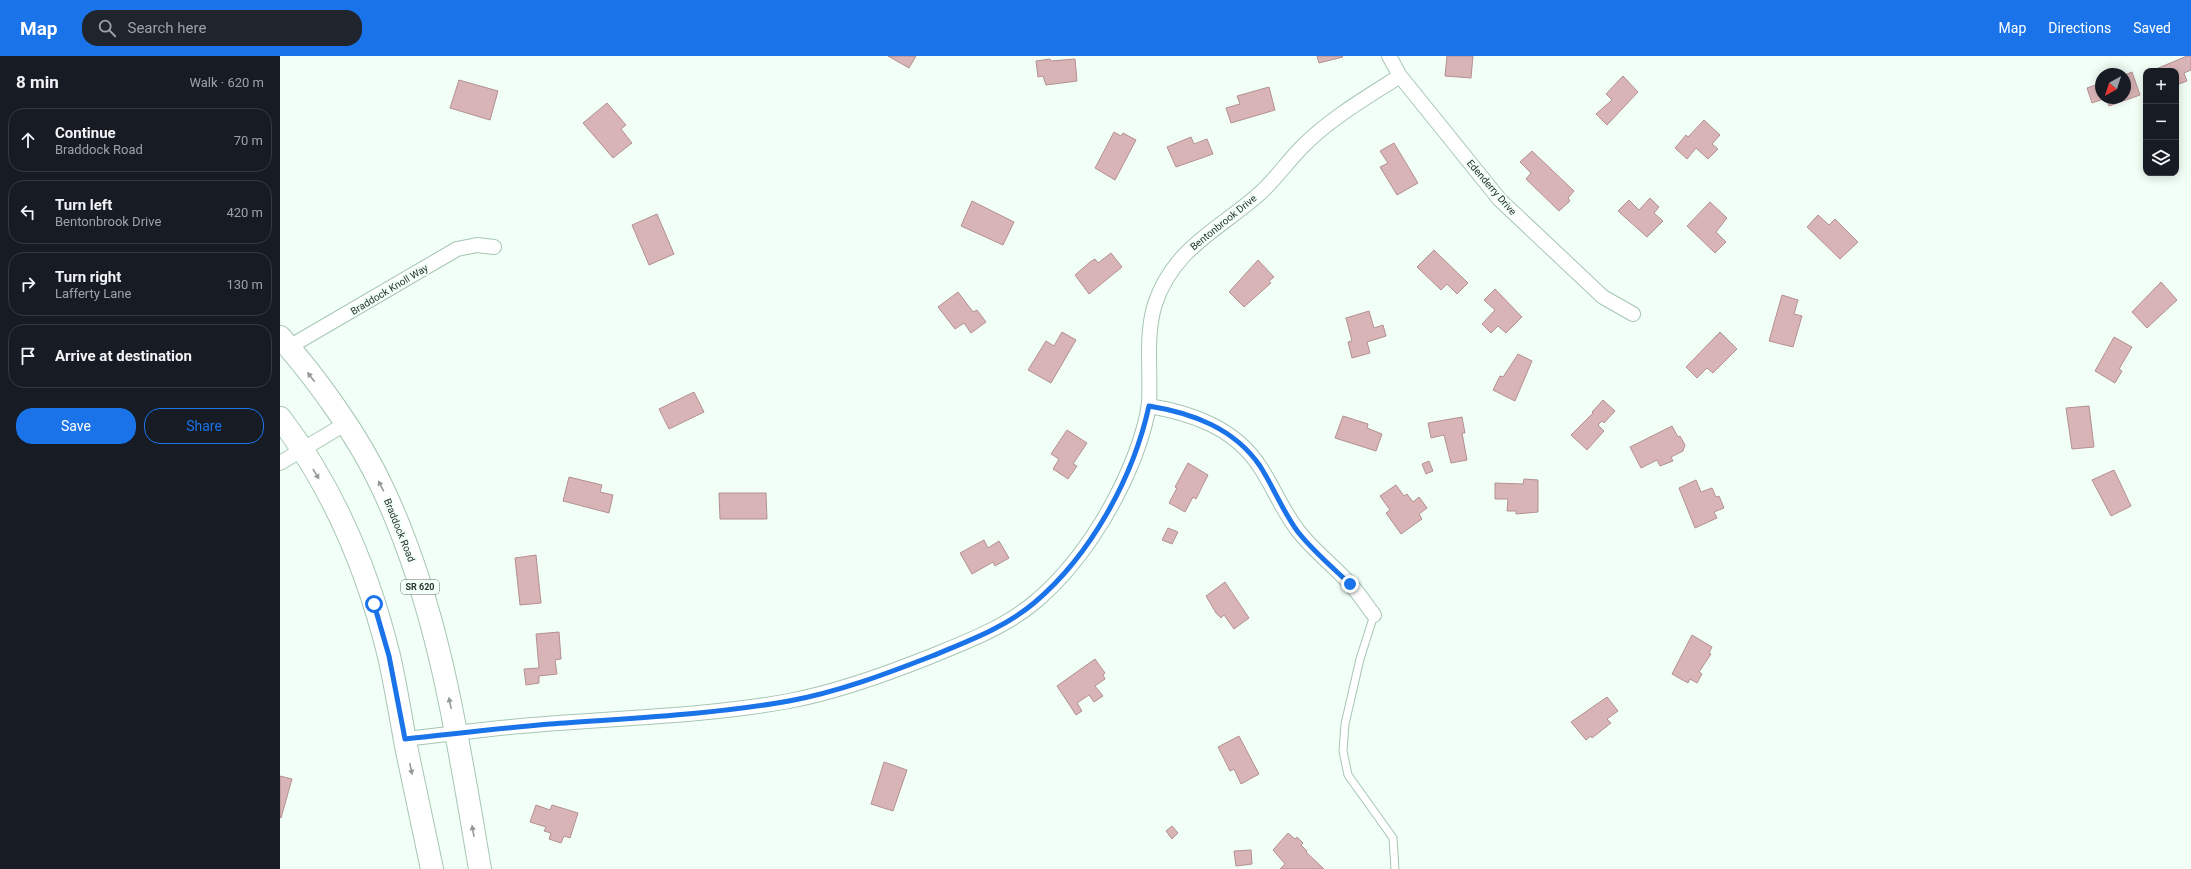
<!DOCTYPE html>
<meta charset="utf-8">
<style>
:root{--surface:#171b24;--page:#20242c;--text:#f1f3f6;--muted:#9ea1a6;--line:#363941;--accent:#1a73e8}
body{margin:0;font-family:Roboto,sans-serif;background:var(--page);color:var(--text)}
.controls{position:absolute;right:12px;top:12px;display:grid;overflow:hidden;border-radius:8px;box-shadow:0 2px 10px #0003}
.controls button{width:36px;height:36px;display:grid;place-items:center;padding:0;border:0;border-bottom:1px solid var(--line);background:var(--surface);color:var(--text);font:20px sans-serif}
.compass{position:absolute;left:1815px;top:12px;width:36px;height:36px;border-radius:50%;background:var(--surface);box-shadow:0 2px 10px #0003;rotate:219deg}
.stop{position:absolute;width:12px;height:12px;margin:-9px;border:3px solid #1a73e8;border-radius:50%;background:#fff}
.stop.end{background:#1a73e8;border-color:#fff;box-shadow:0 1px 4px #0008}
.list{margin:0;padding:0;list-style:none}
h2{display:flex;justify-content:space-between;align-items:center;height:52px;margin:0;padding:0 16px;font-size:17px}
h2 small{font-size:13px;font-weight:400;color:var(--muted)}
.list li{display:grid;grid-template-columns:26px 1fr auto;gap:12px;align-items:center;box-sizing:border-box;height:64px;margin:0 8px 8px;padding:0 8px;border:1px solid var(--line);border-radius:16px}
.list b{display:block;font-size:15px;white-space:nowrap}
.list p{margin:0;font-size:13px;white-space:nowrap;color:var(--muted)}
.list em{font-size:13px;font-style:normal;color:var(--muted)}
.actions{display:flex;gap:8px;padding:12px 16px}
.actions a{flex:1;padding:9px 0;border:1px solid var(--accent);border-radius:16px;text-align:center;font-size:14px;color:var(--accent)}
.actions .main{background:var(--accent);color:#fff}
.icon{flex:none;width:22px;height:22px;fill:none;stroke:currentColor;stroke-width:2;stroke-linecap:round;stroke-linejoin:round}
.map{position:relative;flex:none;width:1911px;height:813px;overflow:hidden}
header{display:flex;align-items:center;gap:24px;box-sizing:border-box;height:56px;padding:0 20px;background:var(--accent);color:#fff}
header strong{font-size:19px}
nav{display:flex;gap:22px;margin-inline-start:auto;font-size:14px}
.search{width:280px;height:36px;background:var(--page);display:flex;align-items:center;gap:10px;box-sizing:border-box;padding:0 14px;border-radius:16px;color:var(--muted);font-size:15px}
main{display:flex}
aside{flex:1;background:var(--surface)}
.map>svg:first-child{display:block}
</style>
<header>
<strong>Map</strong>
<div class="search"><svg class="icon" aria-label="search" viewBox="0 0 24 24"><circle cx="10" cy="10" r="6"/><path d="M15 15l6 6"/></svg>Search here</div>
<nav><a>Map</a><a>Directions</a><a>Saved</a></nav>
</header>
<main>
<aside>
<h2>8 min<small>Walk · 620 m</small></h2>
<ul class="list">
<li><svg class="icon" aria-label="ahead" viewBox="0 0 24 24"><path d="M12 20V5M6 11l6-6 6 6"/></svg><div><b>Continue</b><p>Braddock Road</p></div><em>70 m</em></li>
<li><svg class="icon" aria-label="left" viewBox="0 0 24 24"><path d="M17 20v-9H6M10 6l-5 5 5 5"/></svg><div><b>Turn left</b><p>Bentonbrook Drive</p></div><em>420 m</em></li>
<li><svg class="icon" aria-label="right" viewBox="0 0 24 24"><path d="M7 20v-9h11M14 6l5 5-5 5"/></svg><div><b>Turn right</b><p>Lafferty Lane</p></div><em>130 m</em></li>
<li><svg class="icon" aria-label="arrive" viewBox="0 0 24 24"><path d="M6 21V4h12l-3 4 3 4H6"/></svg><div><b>Arrive at destination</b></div></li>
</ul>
<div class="actions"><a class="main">Save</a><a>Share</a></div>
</aside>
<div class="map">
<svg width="1911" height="813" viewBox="0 0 1911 813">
<rect width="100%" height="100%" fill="#f2fff7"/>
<path fill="#d9b4b6" stroke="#b39091" d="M608 0H636L629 12Z
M1037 0H1062L1063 1 1039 7Z
M1167 0H1193L1191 22 1165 20Z
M1907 0H1911V14L1904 17 1907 25 1896 29V15H1877L1876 13Z
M770 3 771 5 795 3 797 25 766 29 763 20 758 21 756 5Z
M1852 16 1860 39 1829 50 1826 42 1812 47 1807 32 1821 27V42H1845V19Z
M1343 20 1358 36 1327 69 1316 58 1332 44 1326 38Z
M179 24 218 35 210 64 170 52Z
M989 31 995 54 951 67 946 52 960 48 957 40Z
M327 47 346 69 341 73 352 87 333 102 303 67Z
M1424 64 1440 79 1432 88 1438 93 1428 103 1416 92 1407 103 1395 92 1406 79 1408 81Z
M834 76 841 80 843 77 856 84 835 124 815 112Z
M911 81 914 88 927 83 933 98 896 111 887 91Z
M1114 87 1138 127 1117 139 1100 111 1108 107 1100 95Z
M1252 95 1294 135 1288 142 1290 145 1279 155 1246 123 1251 117 1240 106Z
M1370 142 1379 151 1374 157 1383 165 1367 181 1338 155 1349 144 1359 154Z
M692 145 734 166 723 189 681 170Z
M1430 146 1447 162 1436 176 1446 186 1435 197 1407 170Z
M377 158 394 198 369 209 352 169Z
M1538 159 1549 169 1555 163 1578 186 1560 203 1527 171Z
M1154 194 1188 227 1177 238 1167 228 1161 234 1137 211Z
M831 197 842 211 809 238 795 219 810 206 815 203 818 207Z
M978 204 994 221 989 225 991 227 964 251 949 236Z
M1881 226 1897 244 1867 272 1852 256Z
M1215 233 1242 261 1226 277 1218 270 1211 277 1202 268 1215 254 1204 244Z
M678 236 693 256 697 254 706 266 691 277 684 267 675 273 658 251Z
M1502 239 1518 244 1514 258 1522 260 1513 291 1489 285Z
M1089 255 1094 272 1103 269 1106 280 1087 286 1090 297 1072 302 1068 286 1072 285 1066 262Z
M782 276 796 284 771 327 748 314 766 285 774 290Z
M1440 276 1457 293 1433 317 1427 312 1417 322 1406 311Z
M1834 281 1852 291 1839 313 1842 315 1835 327 1815 315Z
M1238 298 1252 305 1235 345 1213 334 1220 320 1223 321Z
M414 336 424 356 389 373 379 353Z
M1323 344 1335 355 1324 367 1322 365 1318 369 1324 375 1307 394 1291 379 1313 357 1312 356Z
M1809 350 1814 391 1792 393 1786 352Z
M1063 360 1088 368 1087 372 1102 378 1096 395 1055 382Z
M1182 361 1185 377H1182L1187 404 1171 407 1164 379 1151 382 1148 367Z
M1392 370 1398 381 1400 380 1405 389 1403 395 1391 401 1393 405 1380 410 1377 404 1361 412 1350 391Z
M787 374 807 387 793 408 797 410 788 423 773 413 779 403 771 398Z
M1149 405 1153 415 1146 418 1142 408Z
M908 407 928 419 916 443 913 441 905 456 889 447 897 432 895 431Z
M1834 414 1851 450 1831 460 1812 424Z
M289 421 322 429 320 436 333 439 329 457 283 445Z
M1244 423 1258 424V456L1236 458V455H1227L1228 443H1215V427L1243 428Z
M1416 424 1421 436 1432 432 1436 441 1439 440 1444 452 1434 456 1437 462 1415 472 1399 432Z
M1116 429 1124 440 1127 438 1133 446 1139 441 1147 452 1139 458 1142 463 1121 478 1106 457 1110 454 1100 440Z
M439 437H486L487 463H440Z
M888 472 898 476 892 488 882 484Z
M704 484 708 492 719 485 729 502 715 510 713 506 692 518 680 497Z
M256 499 261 547 240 549 235 502Z
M945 526 969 562 954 573 944 559 941 562 936 557 926 540Z
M279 576 281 603 275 604 277 618 259 620V627L246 629 244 613 259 612 256 578Z
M1412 579 1432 591 1429 597 1431 598 1419 616 1422 618 1417 627 1410 623 1408 627 1392 618Z
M815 603 825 617 823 619 825 623 815 630 823 640 814 646 809 639 797 647 802 655 796 659 777 630Z
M1327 641 1338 655 1327 663 1331 667 1312 682 1311 680 1306 684 1291 666Z
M959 680 979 718 961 728 954 713 950 715 938 691Z
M604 706 627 714 613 755 591 748Z
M0 720 12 723 1 762 0 761Z
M256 749 270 754 272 749 298 757 290 782 284 780 281 787 269 783 271 777 264 775 266 771 250 766Z
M892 770 898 777 892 783 886 775Z
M1008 777 1015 783 1017 781 1023 787 1021 789 1027 795 1026 796 1044 813H1000L1005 808 993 794Z
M971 794 972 808 956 810 954 795Z"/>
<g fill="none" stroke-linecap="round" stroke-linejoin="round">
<g stroke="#a6c6b4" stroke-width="9">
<path id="lane" d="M1094 559 1080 603 1065 668 1063 695 1068 719 1113 782 1115 813"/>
</g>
<g stroke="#a6c6b4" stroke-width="16">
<path id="street" d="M1109 0 1120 20 1220 144 1323 241 1353 258
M9 291 177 193 197 189 214 191
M869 350C912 357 955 372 980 411 994 432 1003 456 1019 476 1034 495 1054 510 1070 528 1079 537 1086 549 1094 559
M0 407 65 368
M125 683C153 680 182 676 211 673 310 662 411 663 509 645 557 636 604 619 649 601 686 586 724 572 755 546 799 509 834 453 855 399 861 383 867 365 869 347 871 314 865 280 875 248 893 193 938 174 978 139 995 124 1007 106 1023 90 1051 62 1087 41 1120 20"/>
</g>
<g stroke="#a6c6b4" stroke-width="24">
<path id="primary" d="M0 281C38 324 79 381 103 433 159 552 178 684 200 813
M0 362C53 431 88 515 109 600 116 631 121 663 127 695 135 734 144 774 152 813"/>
</g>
<use href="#lane" stroke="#fff" stroke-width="7"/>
<use href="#street" stroke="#fff" stroke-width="14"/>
<use href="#primary" stroke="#fff" stroke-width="22"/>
</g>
<defs><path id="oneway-solid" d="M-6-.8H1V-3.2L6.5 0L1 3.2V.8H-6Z"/></defs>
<g fill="#949a96">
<use href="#oneway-solid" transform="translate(31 321) rotate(-127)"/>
<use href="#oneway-solid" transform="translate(36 418) rotate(59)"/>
<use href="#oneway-solid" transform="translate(101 430) rotate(-118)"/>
<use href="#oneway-solid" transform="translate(170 647) rotate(-102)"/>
<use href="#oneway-solid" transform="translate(131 713) rotate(78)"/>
<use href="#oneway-solid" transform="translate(193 775) rotate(-100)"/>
</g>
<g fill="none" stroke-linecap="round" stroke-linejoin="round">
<path stroke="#1a73e8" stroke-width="5" d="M94 548 109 600 125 683C173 678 222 672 270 668 350 662 430 659 509 645 558 636 606 618 652 600 688 585 724 572 754 547 811 499 853 422 869 350 912 357 954 372 980 410 994 432 1003 456 1018 476 1033 495 1052 511 1070 528"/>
</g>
<g text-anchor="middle" stroke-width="4" stroke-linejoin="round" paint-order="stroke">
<rect fill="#f2fff7" stroke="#65726a" stroke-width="1" x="121" y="524" width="38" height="14" rx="3"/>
<g font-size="9" font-weight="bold" fill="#28352e">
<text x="140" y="534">SR 620</text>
</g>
<g font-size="10" fill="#28352e" stroke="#f2fff7">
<text transform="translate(1212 131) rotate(49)" y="4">Edenderry Drive</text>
<text transform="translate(943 166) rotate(-39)" y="4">Bentonbrook Drive</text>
<text transform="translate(109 233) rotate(-31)" y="4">Braddock Knoll Way</text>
<text transform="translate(120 474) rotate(68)" y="4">Braddock Road</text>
</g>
</g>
</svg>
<div class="controls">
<button>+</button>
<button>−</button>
<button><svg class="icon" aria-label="layers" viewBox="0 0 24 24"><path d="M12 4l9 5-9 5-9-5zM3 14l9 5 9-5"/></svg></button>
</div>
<svg class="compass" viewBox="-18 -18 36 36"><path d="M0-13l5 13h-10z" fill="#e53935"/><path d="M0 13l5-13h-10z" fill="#9ea1a6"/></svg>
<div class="stop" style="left:94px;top:548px"></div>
<div class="stop end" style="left:1070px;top:528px"></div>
</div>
</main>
